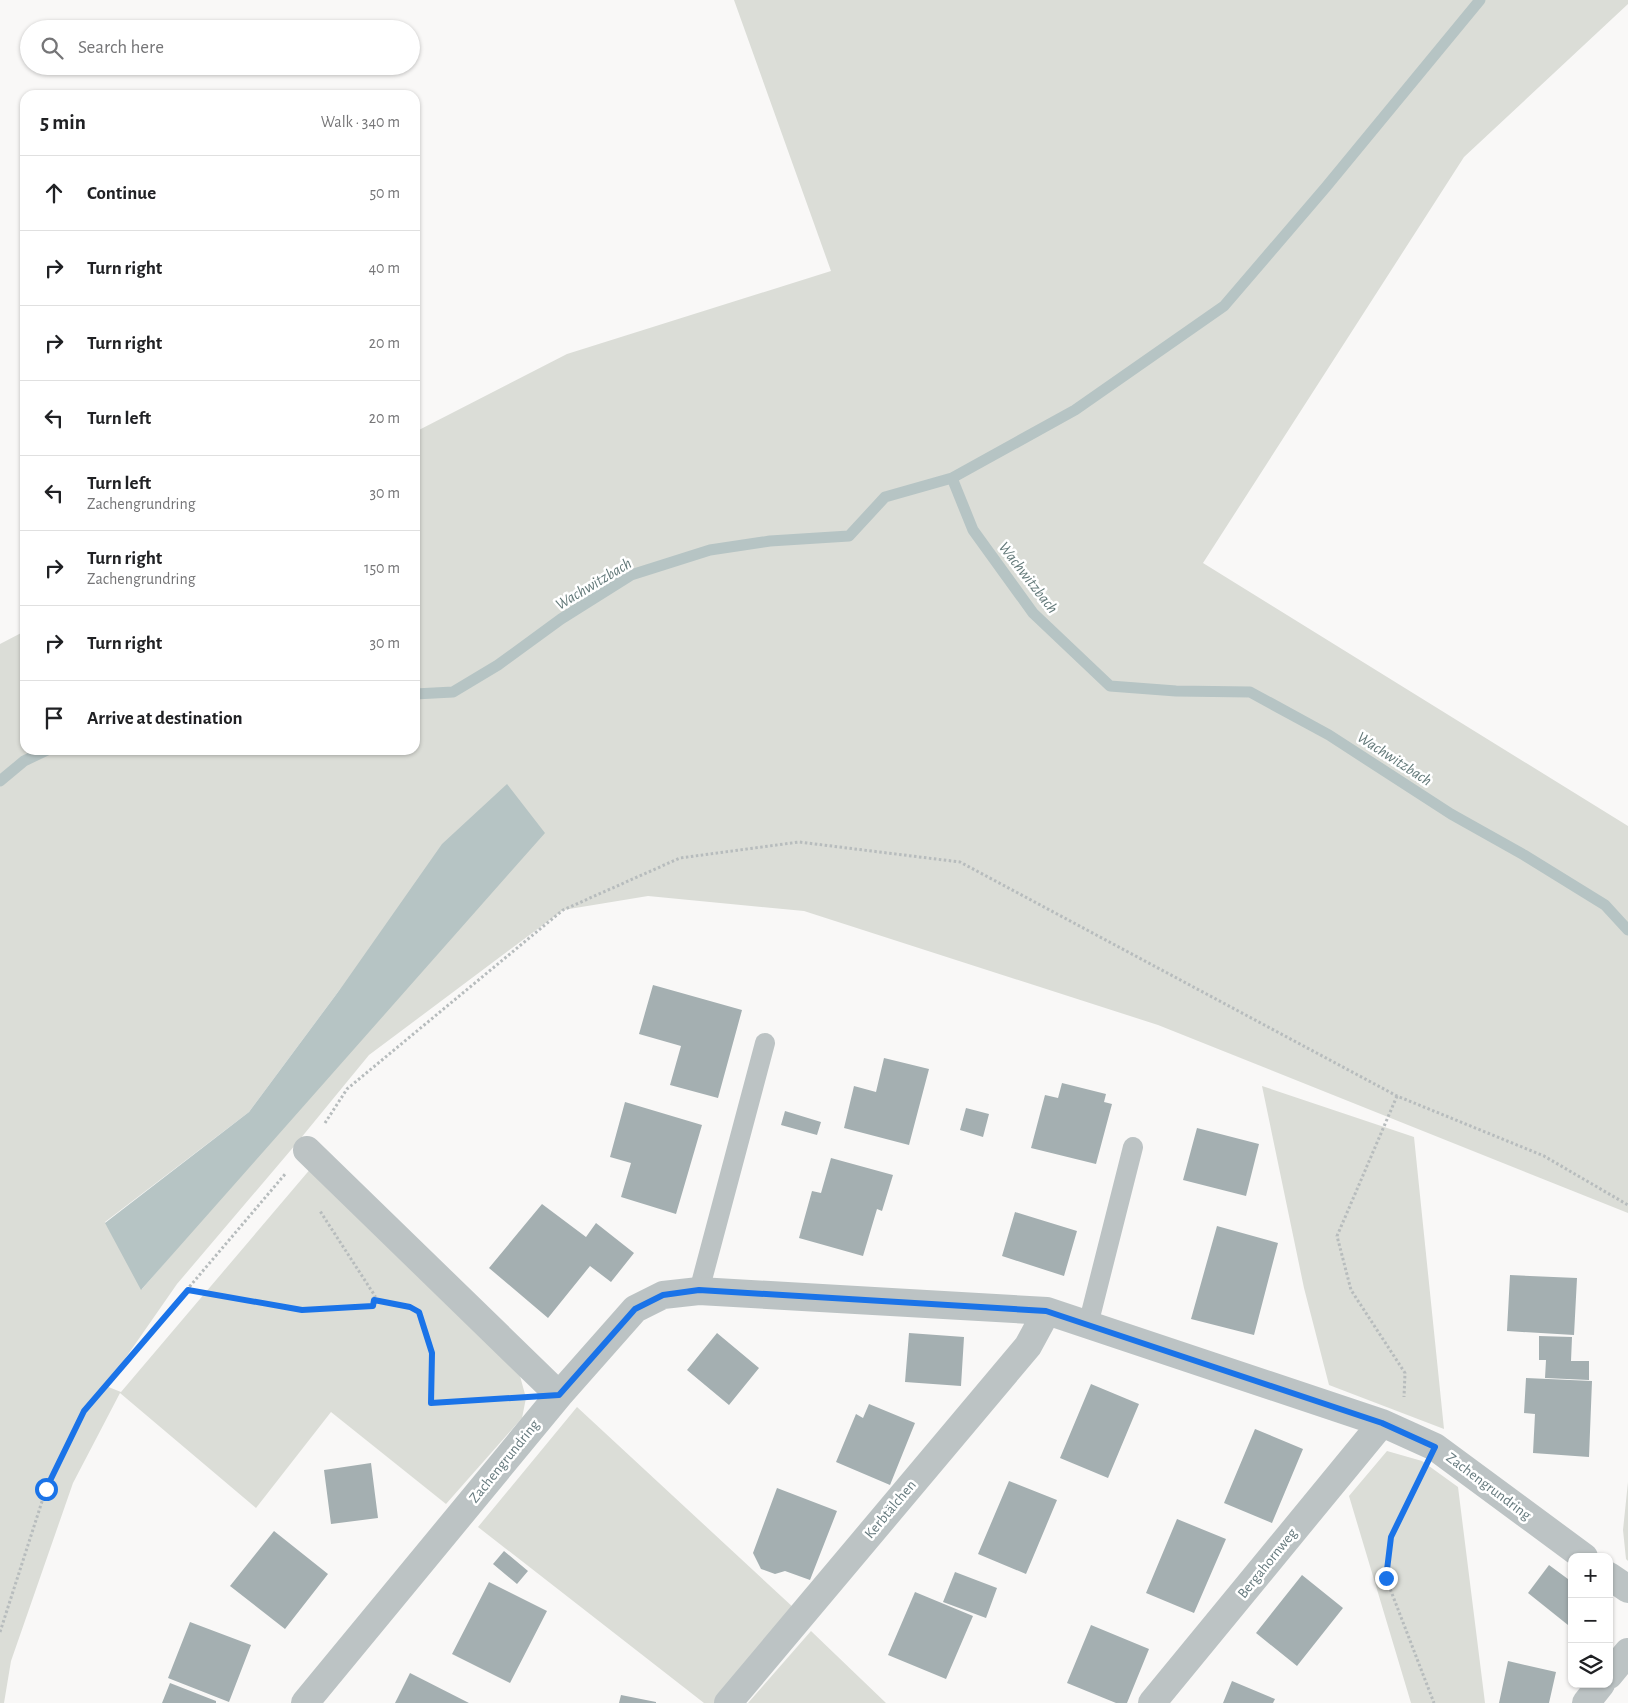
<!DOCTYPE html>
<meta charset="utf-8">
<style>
:root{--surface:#fff;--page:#f2f2f2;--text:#202124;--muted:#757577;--line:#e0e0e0}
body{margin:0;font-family:"Alegreya Sans",sans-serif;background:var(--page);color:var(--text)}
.controls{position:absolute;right:15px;bottom:15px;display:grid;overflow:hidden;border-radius:10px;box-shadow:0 1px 4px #0004}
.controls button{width:45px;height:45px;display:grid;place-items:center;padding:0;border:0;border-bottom:1px solid var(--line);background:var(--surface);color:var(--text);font:25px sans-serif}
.stop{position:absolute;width:15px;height:15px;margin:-11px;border:4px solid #1a73e8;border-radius:50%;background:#fff}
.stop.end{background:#1a73e8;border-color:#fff;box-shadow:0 1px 5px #0008}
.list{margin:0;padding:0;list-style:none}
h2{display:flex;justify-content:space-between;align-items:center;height:65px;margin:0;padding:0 20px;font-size:21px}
h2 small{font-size:16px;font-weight:400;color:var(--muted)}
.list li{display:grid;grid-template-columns:32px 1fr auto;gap:15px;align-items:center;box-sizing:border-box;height:75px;padding:0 20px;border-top:1px solid var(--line)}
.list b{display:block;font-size:19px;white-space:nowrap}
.list p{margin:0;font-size:16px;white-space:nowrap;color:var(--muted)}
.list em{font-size:16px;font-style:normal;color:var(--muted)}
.icon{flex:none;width:28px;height:28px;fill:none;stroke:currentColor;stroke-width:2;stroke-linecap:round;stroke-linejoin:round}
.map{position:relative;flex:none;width:1628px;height:1703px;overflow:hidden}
.search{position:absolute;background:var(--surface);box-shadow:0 1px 4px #0004;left:20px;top:20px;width:400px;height:55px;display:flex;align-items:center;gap:12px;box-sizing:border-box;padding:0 18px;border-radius:28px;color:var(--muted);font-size:19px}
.panel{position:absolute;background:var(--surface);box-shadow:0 1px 4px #0004;left:20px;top:90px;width:400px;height:665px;border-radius:15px}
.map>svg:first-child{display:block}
</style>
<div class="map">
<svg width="1628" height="1703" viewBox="0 0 1628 1703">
<rect width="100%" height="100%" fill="#f9f8f7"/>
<path fill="#dbddd7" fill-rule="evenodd" d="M734 0H1628V4L1464 157 1203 563 1628 826V1213L1158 1025 804 911 648 896 563 910 369 1055 296 1144 177 1284 106 1386 121 1392 312 1167 520 1376 526 1398 522 1418 446 1504 331 1412 256 1508 120 1393 73 1483 11 1661 4 1703H0V644L25 631V750H415V432L567 354 831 271ZM341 988 173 1253 142 1289 105 1222 249 1112Z
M1262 1086 1414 1137 1444 1429 1329 1385 1304 1288Z
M577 1407 795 1609 718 1703H704L478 1527Z
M1387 1451 1422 1461 1458 1487 1485 1703H1411L1349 1496Z
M1628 1482V1561L1626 1559 1623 1530Z
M811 1631 886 1703H748Z"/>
<path fill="#b6c4c4" d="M507 784 545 833 141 1290 105 1223 249 1112 341 988 442 844Z"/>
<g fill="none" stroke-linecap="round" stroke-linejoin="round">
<path stroke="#b6c4c4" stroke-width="11" d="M952 478 1075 410 1224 306 1326 187 1480 0
M415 694 453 692 498 665 561 619 631 575 710 550 770 541 849 536 885 497 952 478 973 530 1033 613 1110 686 1176 691 1250 692 1329 735 1451 814 1524 855 1605 905 1628 930
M0 781 24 761 47 750"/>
</g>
<path fill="#a4afb1" d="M653 985 742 1010 718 1098 670 1085 681 1046 639 1034Z
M884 1058 929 1069 909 1145 844 1128 854 1086 876 1092Z
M1062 1083 1106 1094 1104 1102 1112 1104 1096 1164 1031 1148 1045 1095 1058 1098Z
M625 1102 702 1125 676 1214 621 1197 631 1163 610 1157Z
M966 1108 989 1114 983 1137 960 1130Z
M785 1111 821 1122 817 1135 781 1125Z
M1197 1128 1259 1144 1246 1196 1183 1180Z
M831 1158 893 1175 882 1211 877 1209 863 1256 799 1238 812 1191 821 1193Z
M542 1204 586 1237 596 1223 634 1253 611 1282 590 1266 548 1318 489 1268Z
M1015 1212 1077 1231 1064 1276 1002 1256Z
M1217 1226 1278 1243 1254 1335 1191 1319Z
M1510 1275 1577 1278 1574 1335 1507 1331Z
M717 1333 759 1368 729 1405 687 1370Z
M909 1333 964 1337 961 1386 905 1382Z
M1539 1336 1572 1337 1571 1361H1589V1380L1545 1378 1546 1360H1539Z
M1526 1378 1592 1381 1589 1457 1533 1453 1535 1414 1524 1413Z
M1091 1384 1139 1404 1108 1478 1060 1458Z
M869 1404 915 1423 890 1485 836 1462 856 1414 863 1418Z
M1255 1429 1303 1449 1272 1523 1224 1503Z
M371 1463 378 1518 331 1524 324 1470Z
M1009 1481 1057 1500 1026 1574 978 1554Z
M777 1488 837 1511 810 1580 785 1571 775 1574 761 1569 753 1553Z
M1177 1519 1226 1539 1194 1613 1146 1593Z
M274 1531 328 1574 285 1629 230 1586Z
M504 1551 528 1571 517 1584 493 1564Z
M1549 1565 1572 1582V1621L1568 1625 1528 1593Z
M955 1572 997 1588 986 1618 943 1602Z
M1302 1575 1343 1608 1297 1666 1256 1633Z
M489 1582 547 1611 510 1683 452 1654Z
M915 1592 973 1616 946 1679 888 1655Z
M190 1622 251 1645 229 1702 168 1678Z
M1091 1625 1149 1649 1127 1703H1116L1067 1683Z
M1508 1661 1556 1672 1549 1703H1499Z
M410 1673 469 1703H395Z
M1232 1681 1275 1699 1273 1703H1223Z
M170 1683 216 1701V1703H162Z
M621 1695 656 1702V1703H619Z"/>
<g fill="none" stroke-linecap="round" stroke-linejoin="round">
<path stroke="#b7bcbd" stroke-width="3" stroke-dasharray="2.5 2.5" stroke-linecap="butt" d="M1397 1096 1337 1236 1351 1290 1405 1373 1404 1397
M325 1123 347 1089 563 910 680 858 799 842 960 862 1397 1096 1544 1156 1628 1205
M188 1290 302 1310 373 1306 375 1296 320 1211
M374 1301 410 1307 419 1312 432 1353 431 1403 515 1398
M1420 1477 1391 1537 1386 1578 1434 1703
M0 1632 46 1489 84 1411 286 1173"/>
<path stroke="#bcc3c4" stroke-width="20" d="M699 1291 765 1043
M1088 1325 1133 1147"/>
<path stroke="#bcc3c4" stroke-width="28" d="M307 1150 559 1395
M1609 1576 1628 1589
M1609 1675 1628 1652
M305 1703 559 1395 635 1309 663 1295 699 1291 1047 1311 1382 1423 1435 1447 1584 1557
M728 1703 1028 1346 1047 1311
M1152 1703 1382 1423
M1586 1703 1601 1684"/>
</g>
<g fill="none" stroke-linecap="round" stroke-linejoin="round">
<path stroke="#1a73e8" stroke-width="6" d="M46 1489 84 1411 188 1290 302 1310 373 1306 374 1300 410 1307 419 1312 432 1353 431 1403 559 1395 635 1309 663 1295 699 1290 1046 1311 1382 1423 1435 1447 1391 1537 1386 1578"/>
</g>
<g text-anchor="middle" stroke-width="5" stroke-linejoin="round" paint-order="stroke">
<g font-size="15" fill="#667a7e" stroke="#fff">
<text transform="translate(504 1461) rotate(-51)" y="5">Zachengrundring</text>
<text transform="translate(1489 1486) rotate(37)" y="5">Zachengrundring</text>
<text transform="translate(890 1509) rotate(-50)" y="5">Kerbtälchen</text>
<text transform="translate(1267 1563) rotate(-51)" y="5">Bergahornweg</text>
</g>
<g font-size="16" font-style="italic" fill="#627878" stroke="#fff">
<text transform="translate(1029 577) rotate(52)" y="6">Wachwitzbach</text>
<text transform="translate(593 583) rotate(-31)" y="6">Wachwitzbach</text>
<text transform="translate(1395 758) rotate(33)" y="6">Wachwitzbach</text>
</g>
</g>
</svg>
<div class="controls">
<button>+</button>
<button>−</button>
<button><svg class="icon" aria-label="layers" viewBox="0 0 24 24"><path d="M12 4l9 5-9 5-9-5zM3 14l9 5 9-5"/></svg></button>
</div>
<div class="stop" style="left:46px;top:1489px"></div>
<div class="stop end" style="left:1386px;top:1578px"></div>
<div class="search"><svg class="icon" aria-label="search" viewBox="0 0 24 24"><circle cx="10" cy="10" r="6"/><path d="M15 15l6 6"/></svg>Search here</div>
<section class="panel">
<h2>5 min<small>Walk · 340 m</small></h2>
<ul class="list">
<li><svg class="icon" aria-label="ahead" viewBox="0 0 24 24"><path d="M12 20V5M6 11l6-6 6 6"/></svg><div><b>Continue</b></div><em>50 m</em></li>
<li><svg class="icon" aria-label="right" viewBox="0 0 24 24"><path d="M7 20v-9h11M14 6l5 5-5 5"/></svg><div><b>Turn right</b></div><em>40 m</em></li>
<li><svg class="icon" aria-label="right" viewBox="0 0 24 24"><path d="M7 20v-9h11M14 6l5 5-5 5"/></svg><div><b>Turn right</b></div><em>20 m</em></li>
<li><svg class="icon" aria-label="left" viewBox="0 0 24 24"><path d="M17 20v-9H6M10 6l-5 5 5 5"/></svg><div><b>Turn left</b></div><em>20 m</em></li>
<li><svg class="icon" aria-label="left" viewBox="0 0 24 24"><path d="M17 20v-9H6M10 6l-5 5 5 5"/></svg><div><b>Turn left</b><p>Zachengrundring</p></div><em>30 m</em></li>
<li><svg class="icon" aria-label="right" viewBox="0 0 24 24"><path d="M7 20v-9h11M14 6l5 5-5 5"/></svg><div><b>Turn right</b><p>Zachengrundring</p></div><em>150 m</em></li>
<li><svg class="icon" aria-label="right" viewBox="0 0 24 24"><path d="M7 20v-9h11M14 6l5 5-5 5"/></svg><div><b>Turn right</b></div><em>30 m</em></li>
<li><svg class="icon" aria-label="arrive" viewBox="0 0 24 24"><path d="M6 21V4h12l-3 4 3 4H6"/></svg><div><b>Arrive at destination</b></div></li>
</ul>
</section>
</div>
